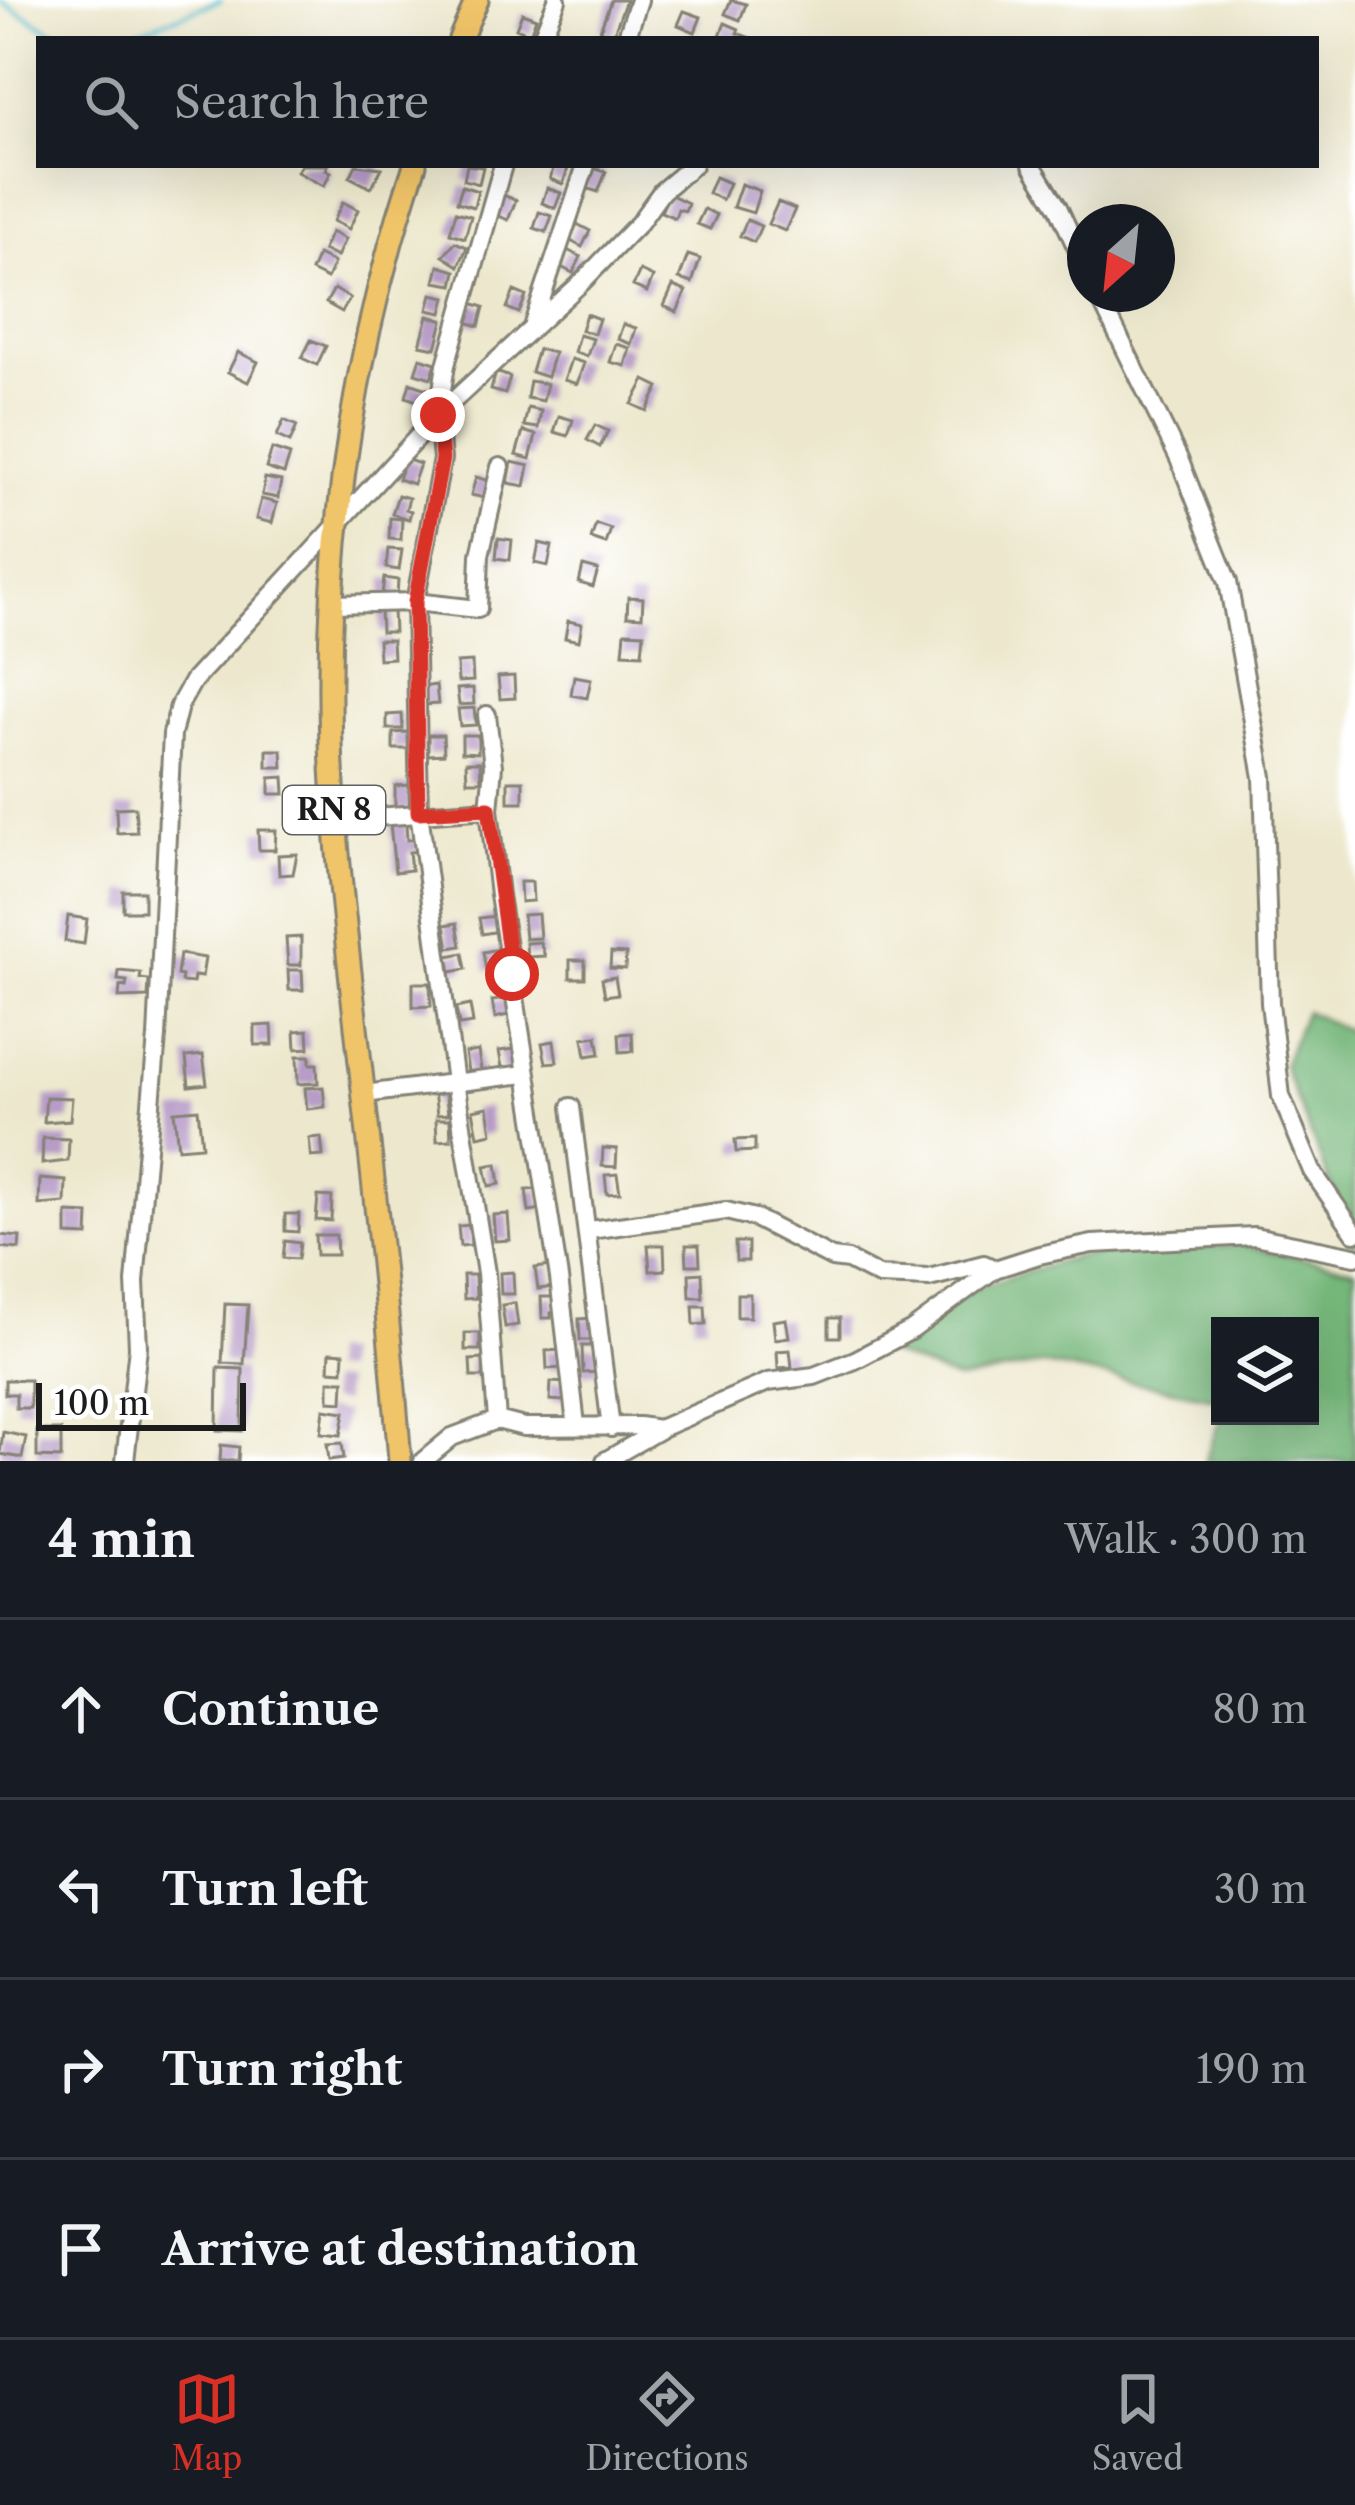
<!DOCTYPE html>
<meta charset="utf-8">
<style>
:root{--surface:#171b24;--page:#20242c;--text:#f1f3f6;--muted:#9ea1a6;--line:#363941;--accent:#d93025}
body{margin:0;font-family:"Libre Caslon Text",serif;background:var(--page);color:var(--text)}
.controls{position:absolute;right:36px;bottom:36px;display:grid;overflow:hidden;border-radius:0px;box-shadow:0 12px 48px #0002}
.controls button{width:108px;height:108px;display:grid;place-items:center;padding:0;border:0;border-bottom:3px solid var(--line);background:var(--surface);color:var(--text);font:60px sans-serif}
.compass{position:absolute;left:1067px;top:204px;width:108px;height:108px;border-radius:50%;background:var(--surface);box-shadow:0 12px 48px #0002;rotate:207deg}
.scale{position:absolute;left:36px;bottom:30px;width:210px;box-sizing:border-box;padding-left:12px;border:6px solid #1c1c1c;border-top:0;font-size:33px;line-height:42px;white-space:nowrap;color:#1c1c1c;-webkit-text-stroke:9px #fff;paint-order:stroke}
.stop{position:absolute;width:36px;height:36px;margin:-27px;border:9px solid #d93025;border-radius:50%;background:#fff}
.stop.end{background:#d93025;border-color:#fff;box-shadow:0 3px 12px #0008}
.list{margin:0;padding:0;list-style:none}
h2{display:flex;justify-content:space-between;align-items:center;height:156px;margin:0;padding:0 48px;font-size:51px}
h2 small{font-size:39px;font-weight:400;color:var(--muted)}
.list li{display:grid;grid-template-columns:78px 1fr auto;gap:36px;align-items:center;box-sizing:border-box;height:180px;padding:0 48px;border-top:3px solid var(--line)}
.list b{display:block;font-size:45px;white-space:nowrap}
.list em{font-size:39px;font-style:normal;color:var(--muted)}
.icon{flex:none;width:66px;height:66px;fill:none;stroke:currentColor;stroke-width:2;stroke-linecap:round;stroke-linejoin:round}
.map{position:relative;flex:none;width:1355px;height:1461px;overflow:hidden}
.search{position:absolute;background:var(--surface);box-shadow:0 12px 48px #0002;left:36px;right:36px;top:36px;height:132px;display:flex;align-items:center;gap:30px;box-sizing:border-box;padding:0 42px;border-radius:0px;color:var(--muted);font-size:45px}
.sheet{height:876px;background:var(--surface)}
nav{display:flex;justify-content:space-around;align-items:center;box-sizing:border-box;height:168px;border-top:3px solid var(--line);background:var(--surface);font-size:33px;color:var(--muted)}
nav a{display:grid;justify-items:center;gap:6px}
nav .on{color:var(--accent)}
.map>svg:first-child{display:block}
</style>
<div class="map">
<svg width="1355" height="1461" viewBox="0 0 1355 1461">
<rect width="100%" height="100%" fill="#fff"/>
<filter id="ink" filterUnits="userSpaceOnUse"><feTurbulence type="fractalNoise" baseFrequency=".00833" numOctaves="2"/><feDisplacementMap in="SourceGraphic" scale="24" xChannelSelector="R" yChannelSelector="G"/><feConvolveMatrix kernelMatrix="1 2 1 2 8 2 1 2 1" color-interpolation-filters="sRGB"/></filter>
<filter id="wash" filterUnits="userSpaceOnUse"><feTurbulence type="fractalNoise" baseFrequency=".004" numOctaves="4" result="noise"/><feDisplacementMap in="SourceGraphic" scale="48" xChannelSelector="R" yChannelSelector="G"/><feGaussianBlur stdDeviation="2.7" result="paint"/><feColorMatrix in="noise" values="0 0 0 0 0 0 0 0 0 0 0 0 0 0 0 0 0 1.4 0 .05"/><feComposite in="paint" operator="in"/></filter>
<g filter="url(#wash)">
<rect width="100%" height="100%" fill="#ede8cd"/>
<path fill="#74b679" stroke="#48694a" stroke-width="3" d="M1305 1011 1355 1034V1246L1283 1065Z
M1240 1245 1355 1269V1461H1205L1221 1416H1310V1326H1220V1399L1041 1364 959 1381 880 1350 975 1288 1078 1256Z"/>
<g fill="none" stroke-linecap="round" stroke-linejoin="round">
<path stroke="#53bdcf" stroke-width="4.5" d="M0 1 65 39
M118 39 221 0"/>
</g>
<g id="blocks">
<path fill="#b79bc8" d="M611 0H626L613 35 600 30Z
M731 0 746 4 740 20 725 14Z
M684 11 701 17 695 32 678 25Z
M522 13 536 18 530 34 516 28Z
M725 23 739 29 737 33 753 39 719 38Z
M301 165H328L326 170 331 172 324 186 297 172Z
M356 165 382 168 371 188 350 177Z
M467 165 483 167 479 184 464 180Z
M554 165H569L563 184 550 179Z
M590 167 606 172 598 192 583 187Z
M715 177 729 183 722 200 708 193Z
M741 184 760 191 753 213 733 207Z
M462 186 478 191 474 207 457 202Z
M547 188 561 193 555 208 542 203Z
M669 194 688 203 685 211 678 209 675 218 661 212Z
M503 195 516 200 508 220 495 214Z
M343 202 358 210 349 229 333 221Z
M778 202 795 209 785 231 768 224Z
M704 209 717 215 710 229 697 224Z
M456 212 471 216 465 238 450 233Z
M539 212 552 216 546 232 534 228Z
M747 220 761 226 754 242 740 236Z
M577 224 590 231 582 247 569 240Z
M331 232 345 239 337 257 323 250Z
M455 242 467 247 459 266 443 256Z
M567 250 581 257 573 273 559 266Z
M318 255 334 263 327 279 311 271Z
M688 255 700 259 692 283 679 279Z
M439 266 456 271 453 285 435 282Z
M640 271 653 277 647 292 633 286Z
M673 286 686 291 677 312 664 306Z
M334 289 350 298 342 312 326 303Z
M514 291 526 296 519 313 507 308Z
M432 294 446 297 442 313 428 310Z
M471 303 484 307 479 326 466 322Z
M586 314 599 319 594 334 581 330Z
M428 316 443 320 436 348 420 345Z
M623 324 636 328 631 344 618 339Z
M579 335 593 339 587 356 574 352Z
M311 340 326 346 317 365 302 358Z
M616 344 630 348 625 366 610 362Z
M538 349 554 353 547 377 531 372Z
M238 352 258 362 248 382 228 372Z
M420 358 436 363 431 378 415 373Z
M571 359 584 363 577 384 564 380Z
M496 372 510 377 505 394 491 390Z
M645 380 659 387 647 411 632 404Z
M530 381 547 384 543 401 527 398Z
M410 383 430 390 425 404 406 397Z
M528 408 541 411 538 428 524 426Z
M559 416 573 420 568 436 554 432Z
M284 420 297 426 290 442 277 436Z
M595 425 608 431 600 447 587 440Z
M523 431 536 435 530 459 516 455Z
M272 449 290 455 284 474 266 468Z
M405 459 420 464 413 484 398 479Z
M512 462 529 466 525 486 508 483Z
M476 477 490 481 485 498 471 495Z
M265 478 281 481 278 498 262 495Z
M398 495 409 498 406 509 411 511 409 519 392 514Z
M261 499 277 503 272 523 256 519Z
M390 518 402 519 401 540 389 539Z
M596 524 611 529 606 544 591 539Z
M498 538 512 540 510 560 496 558Z
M539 543 552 546 548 566 535 563Z
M388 549 402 550 399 570 386 568Z
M583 566 598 570 593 587 579 583Z
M384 578 398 580 397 596 382 595Z
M628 597 643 598 642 617 627 616Z
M380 611H393L394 632H381Z
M568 621 582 624 579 641 565 638Z
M625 632 644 633 642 654 623 653Z
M378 640H392L393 658 379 659Z
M472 662 473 681 458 682 457 663Z
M514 676 515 698 500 699 498 677Z
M574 676 591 679 587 698 571 695Z
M436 685 438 704 424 705 422 687Z
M473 688 474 704 459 705 457 689Z
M474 708 476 725 460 726 458 709Z
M402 714 403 729H387V715Z
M408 732 409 749H393V733Z
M428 735H443L444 754 428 755Z
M462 735H478V753L462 752Z
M267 750H282L283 767H267Z
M466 762H480L481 781H467Z
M284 777 285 794H270V778Z
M508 781H523V802H508Z
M409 785 410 810H395V786Z
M135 807 137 832 117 833 116 808Z
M406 823 407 840 419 839 420 851 409 852 411 870 395 872 390 824Z
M258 830H276L275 850H259Z
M297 854 293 874 279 875 278 855Z
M520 882H532L533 901 521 902Z
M123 891H144V911H123Z
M538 914 540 938 525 939 523 915Z
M68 916 87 919 84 944 65 941Z
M496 916 499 931 482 934 479 918Z
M457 923 461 946 449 948 445 925Z
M301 937V965H288L286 938Z
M540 942 545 956 527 957 526 943Z
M499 949 502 968 486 971 483 952Z
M463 953 466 969 451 972 448 956Z
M611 953 626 954 625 969 610 968Z
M180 954 205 958 202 977 194 976 193 983 181 982 182 976 177 975Z
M570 960H585V978H570Z
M288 970H302L303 990H289Z
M119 971 141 973 140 979 149 980 148 997 119 998 120 986 126 987 127 981 118 980Z
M615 977 618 994 605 996 602 979Z
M413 983H430L431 1006 413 1007Z
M506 999 508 1015 495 1018 492 1001Z
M470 1005 473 1023 459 1025 456 1008Z
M272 1025 273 1045H255V1026Z
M308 1030 309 1048 296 1049 295 1031Z
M632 1033 633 1051 620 1052 619 1034Z
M597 1036 600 1054 586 1056 583 1038Z
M554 1041 557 1062 546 1063 542 1043Z
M515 1049 519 1070 503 1073 499 1051Z
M478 1051 482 1075 469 1077 465 1053Z
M203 1055 207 1084 189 1086 186 1057Z
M297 1056H310V1064H317L318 1083 298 1084Z
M323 1087 325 1107 307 1109 305 1088Z
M445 1090 448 1114 437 1115 434 1092Z
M46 1097 72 1098 70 1120 44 1122Z
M488 1107 492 1133 478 1136 473 1110Z
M198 1109 202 1146 178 1148 174 1111Z
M436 1119H450L451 1140 437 1141Z
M321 1137 323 1156 311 1157 309 1138Z
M43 1138 69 1139 68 1161 42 1164Z
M755 1139V1151L736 1152 735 1140Z
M603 1148 617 1149 616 1167 602 1166Z
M497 1164 500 1184 489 1186 485 1166Z
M617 1174 620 1193 607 1194 605 1175Z
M40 1179 66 1181 65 1203 39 1205Z
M539 1189 542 1210 529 1212 526 1190Z
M318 1196 332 1197 331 1221 316 1220Z
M67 1213 89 1214 88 1236 67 1235Z
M285 1214H299L298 1232 285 1231Z
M508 1214 510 1240 495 1241 493 1215Z
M470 1225 471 1245 460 1246 458 1226Z
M0 1235 20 1237 19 1249 0 1247Z
M315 1235H336L337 1255H316Z
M285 1241 300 1243 298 1259 283 1258Z
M735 1242H748V1261H736Z
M648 1245H664L665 1270 650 1271Z
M686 1245H699L700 1265H687Z
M551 1266 554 1287 538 1289 535 1268Z
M513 1272 514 1294H501L500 1273Z
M702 1273 703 1297H690L689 1274Z
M463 1275H475L476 1298 464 1299Z
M737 1294H750V1317H737Z
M541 1297H555L556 1312 551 1313V1318H542Z
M515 1303 518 1325 505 1327 502 1305Z
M225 1304 248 1305 244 1364 222 1363Z
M693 1306H705L706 1324 694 1325Z
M594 1318 595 1340H580L579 1319Z
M829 1318H840V1337H829Z
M786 1319 789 1337 775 1339 773 1321Z
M465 1333H480V1350H465Z
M582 1346H598V1372L583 1373Z
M561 1350 562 1368 547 1369 546 1351Z
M790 1350 792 1367 778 1368 777 1351Z
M330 1352 344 1353 343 1371 329 1370Z
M483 1359 484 1377H471L470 1360Z
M218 1368 243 1369 242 1431 217 1430Z
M5 1380H30V1408H16V1394H5Z
M329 1381H344L343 1402 329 1401Z
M551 1382 566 1383 565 1401 550 1400Z
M324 1409 345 1412 341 1435 321 1433Z
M37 1430H61V1458L37 1457Z
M3 1432 26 1437 22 1458 0 1454Z
M342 1443 344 1458 329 1460 327 1444Z
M221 1445 239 1447 238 1461H220Z"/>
</g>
</g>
<g filter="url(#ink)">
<use href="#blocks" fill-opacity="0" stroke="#848274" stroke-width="3"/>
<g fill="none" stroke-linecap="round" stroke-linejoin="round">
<g stroke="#848274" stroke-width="22">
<path id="minor" d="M541 39 557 0
M626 39 639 0
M1032 165 1058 207 1085 266
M1098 294 1179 459 1228 582 1263 777 1270 1003 1281 1096 1312 1171 1355 1233
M533 324 586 165
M333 604 415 602 478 609 480 555 500 467
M487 715 493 766 489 809 499 895 559 1278 576 1425
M334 820 489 809
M364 1094 525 1074
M571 1107 611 1428
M590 1230 726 1211 755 1218 832 1258 848 1260 879 1276 929 1278 984 1264 995 1269
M497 1420 486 1273 455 1082 419 812 415 602 442 459 438 415 446 365 503 165
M125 1461 138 1347 135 1282 157 1037 172 734 179 706 193 681 438 415 581 283 639 223 662 191 693 165
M423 1461 452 1437 497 1420 524 1427 639 1426 659 1429 768 1382 814 1376 855 1360 912 1330 995 1269 1039 1255 1092 1244 1254 1236 1355 1256
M605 1461 659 1430"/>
</g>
<g stroke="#848274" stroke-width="27">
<path id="major" d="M460 39 477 0
M400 1461C389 1319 373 1177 357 1036 345 925 331 813 330 701 328 520 357 337 415 165"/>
</g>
<use href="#minor" stroke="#fff" stroke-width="16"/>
<use href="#major" stroke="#f0c469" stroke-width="21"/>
</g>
</g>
<g fill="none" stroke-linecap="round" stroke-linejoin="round" filter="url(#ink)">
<path stroke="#d93025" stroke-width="15" d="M438 415 442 459 415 602 418 812 489 808 512 974"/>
</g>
<g text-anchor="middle" stroke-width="9" stroke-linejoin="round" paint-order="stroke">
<rect fill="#fff" stroke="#606060" stroke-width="3" x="283" y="786" width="102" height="48" rx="9"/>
<g font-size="30" font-weight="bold" fill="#1c1c1c">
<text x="334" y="820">RN 8</text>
</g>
</g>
</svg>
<div class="controls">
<button><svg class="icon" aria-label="layers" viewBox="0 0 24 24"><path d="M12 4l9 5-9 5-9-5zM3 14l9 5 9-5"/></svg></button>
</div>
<svg class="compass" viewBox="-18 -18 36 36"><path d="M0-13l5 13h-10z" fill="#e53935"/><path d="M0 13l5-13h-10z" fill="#9ea1a6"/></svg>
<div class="scale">100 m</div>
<div class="stop" style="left:512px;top:974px"></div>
<div class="stop end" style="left:438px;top:415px"></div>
<div class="search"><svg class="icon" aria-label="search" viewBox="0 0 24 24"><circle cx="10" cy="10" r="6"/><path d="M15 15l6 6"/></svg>Search here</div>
</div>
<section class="sheet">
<h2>4 min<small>Walk · 300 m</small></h2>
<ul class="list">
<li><svg class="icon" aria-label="ahead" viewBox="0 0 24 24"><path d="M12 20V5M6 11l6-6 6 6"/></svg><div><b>Continue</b></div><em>80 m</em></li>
<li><svg class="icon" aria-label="left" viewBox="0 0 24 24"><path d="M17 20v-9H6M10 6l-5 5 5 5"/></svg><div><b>Turn left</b></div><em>30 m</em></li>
<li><svg class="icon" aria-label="right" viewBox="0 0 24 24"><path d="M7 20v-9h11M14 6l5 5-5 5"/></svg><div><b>Turn right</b></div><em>190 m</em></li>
<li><svg class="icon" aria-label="arrive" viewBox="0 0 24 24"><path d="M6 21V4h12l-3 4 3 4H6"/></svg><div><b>Arrive at destination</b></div></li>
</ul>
</section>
<nav>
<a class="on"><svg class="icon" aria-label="map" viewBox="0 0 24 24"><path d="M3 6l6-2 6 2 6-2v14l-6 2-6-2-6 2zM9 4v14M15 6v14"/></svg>Map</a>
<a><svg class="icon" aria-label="directions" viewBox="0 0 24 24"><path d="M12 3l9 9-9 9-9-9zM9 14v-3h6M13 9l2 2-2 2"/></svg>Directions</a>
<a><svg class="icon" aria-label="saved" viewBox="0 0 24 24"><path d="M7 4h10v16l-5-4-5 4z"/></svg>Saved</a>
</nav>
